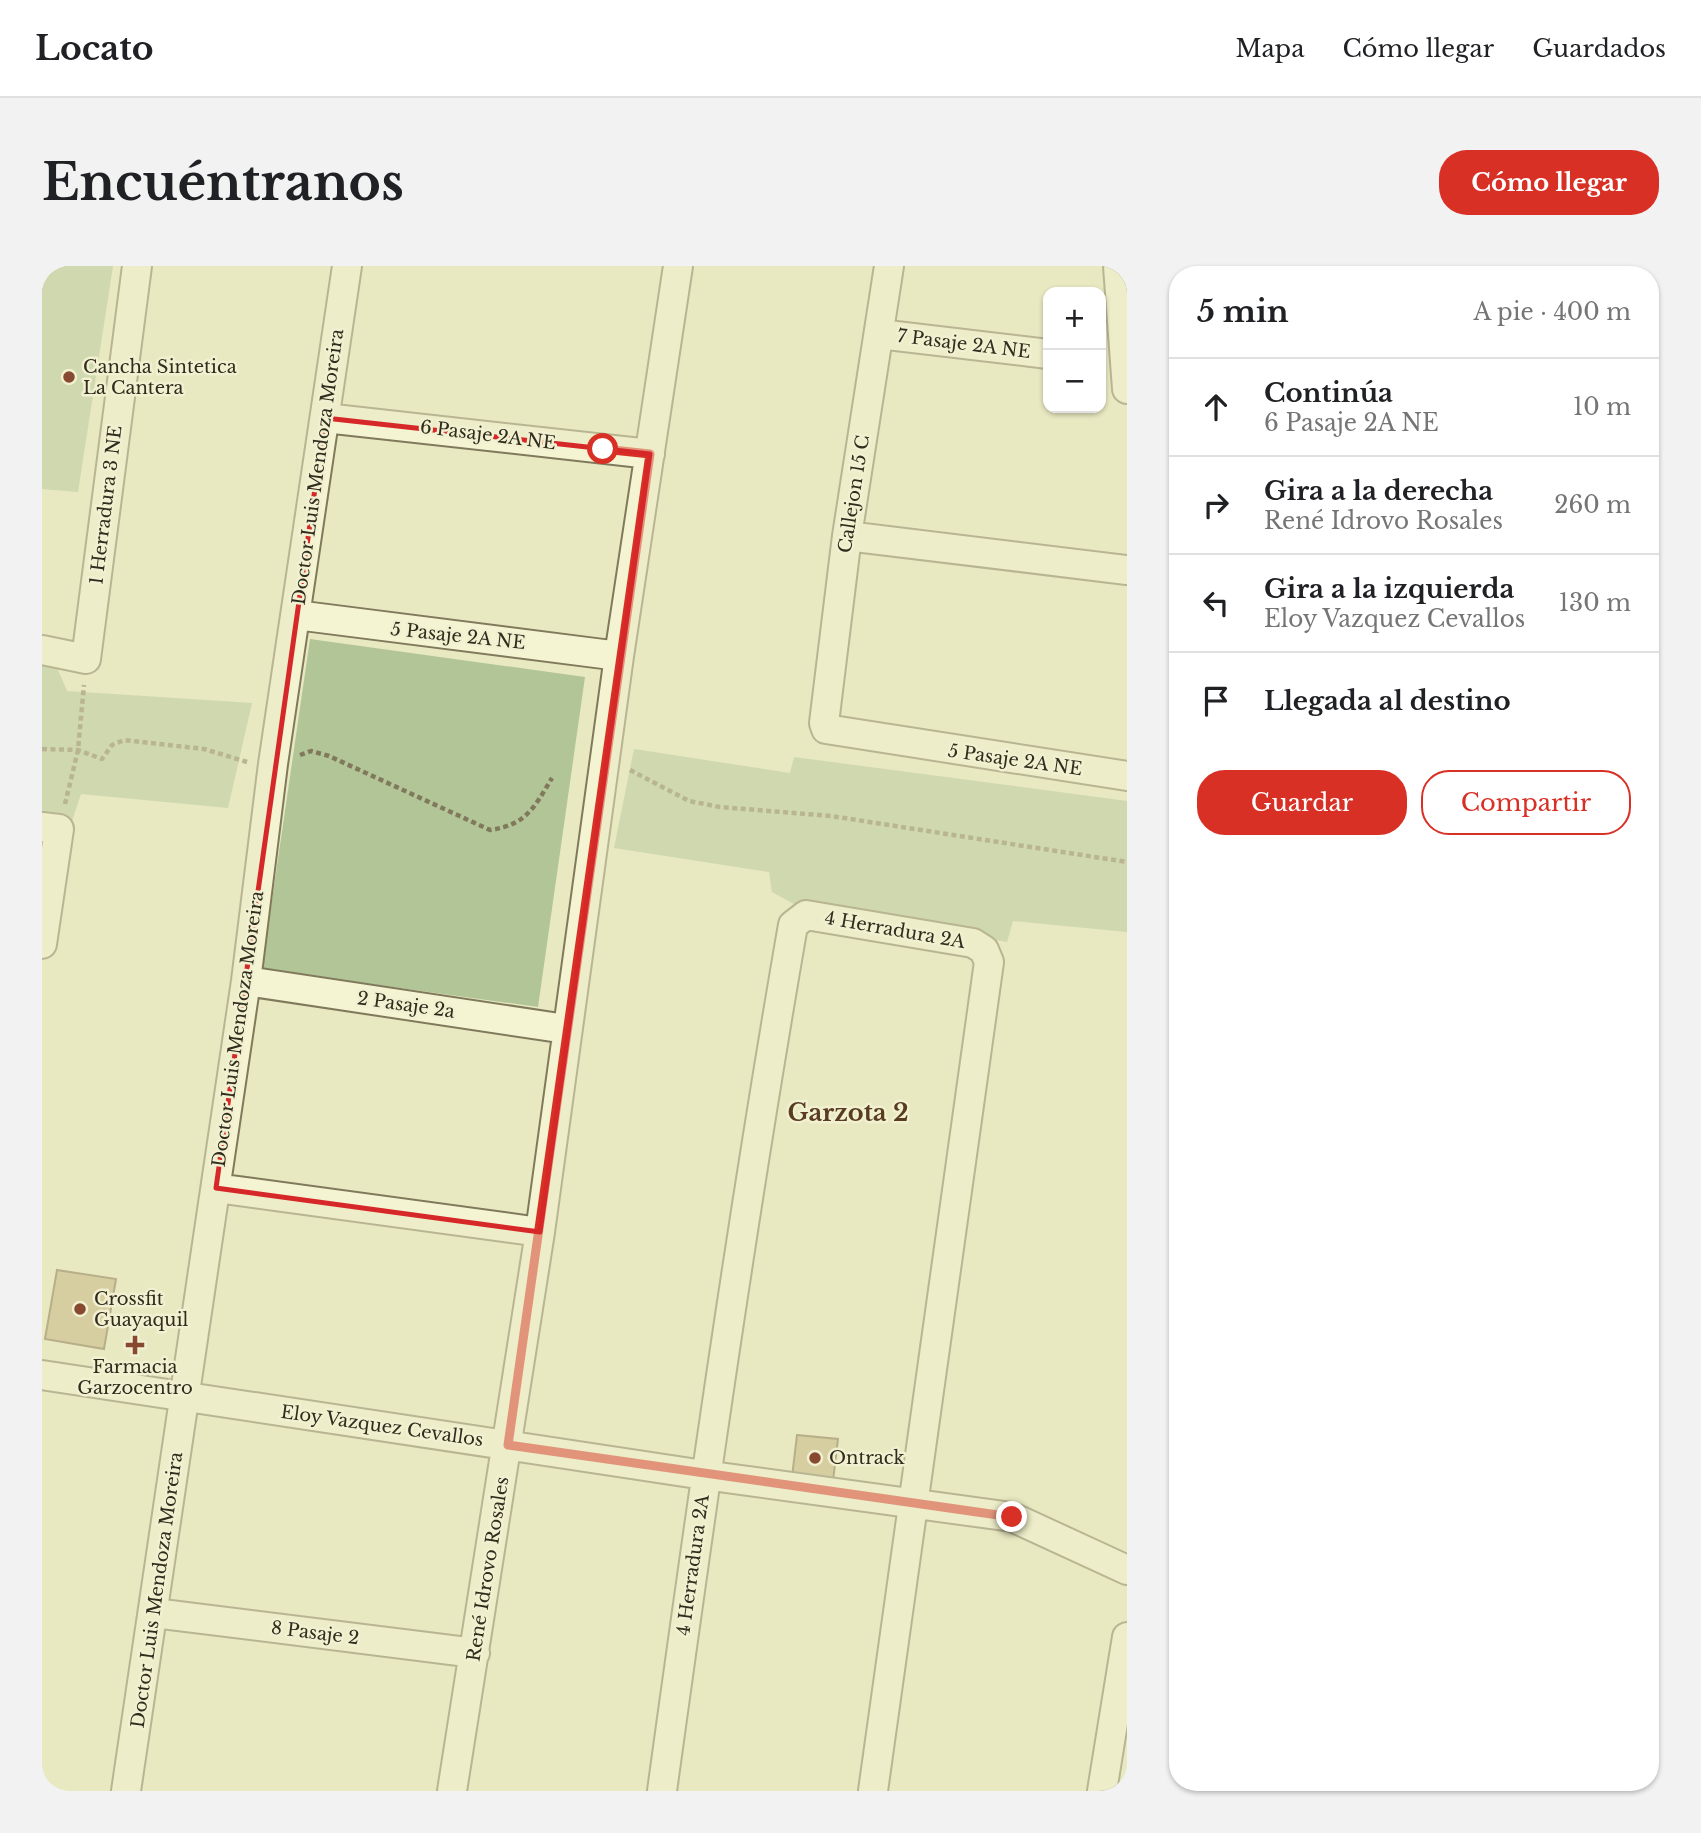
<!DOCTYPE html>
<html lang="es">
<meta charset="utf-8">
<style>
:root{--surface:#fff;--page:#f2f2f2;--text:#202124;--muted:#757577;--line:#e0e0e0;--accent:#d93025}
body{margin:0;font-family:"Libre Baskerville",serif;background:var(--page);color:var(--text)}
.controls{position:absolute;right:21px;top:21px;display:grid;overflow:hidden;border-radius:14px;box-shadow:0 2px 5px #0004}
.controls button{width:63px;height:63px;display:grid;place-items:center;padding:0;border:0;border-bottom:2px solid var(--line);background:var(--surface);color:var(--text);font:35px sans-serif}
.stop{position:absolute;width:21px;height:21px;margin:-16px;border:5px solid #d93025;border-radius:50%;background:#fff}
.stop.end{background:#d93025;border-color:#fff;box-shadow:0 2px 7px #0008}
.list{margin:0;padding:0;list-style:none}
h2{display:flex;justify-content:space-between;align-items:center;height:91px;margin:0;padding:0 28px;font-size:30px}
h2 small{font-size:23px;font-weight:400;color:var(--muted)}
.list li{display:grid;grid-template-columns:46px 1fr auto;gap:21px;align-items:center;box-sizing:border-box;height:98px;padding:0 28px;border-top:2px solid var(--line)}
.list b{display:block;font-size:26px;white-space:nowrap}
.list p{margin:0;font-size:23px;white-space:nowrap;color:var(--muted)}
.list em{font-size:23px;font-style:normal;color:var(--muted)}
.actions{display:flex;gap:14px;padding:21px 28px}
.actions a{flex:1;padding:16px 0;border:2px solid var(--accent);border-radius:28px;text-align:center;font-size:24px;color:var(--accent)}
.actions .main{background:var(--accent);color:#fff}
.icon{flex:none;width:38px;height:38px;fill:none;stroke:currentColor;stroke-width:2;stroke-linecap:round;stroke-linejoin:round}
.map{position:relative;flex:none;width:1085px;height:1525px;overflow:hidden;border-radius:28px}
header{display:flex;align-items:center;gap:42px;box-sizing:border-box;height:98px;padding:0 35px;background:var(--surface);border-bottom:2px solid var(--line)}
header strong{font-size:33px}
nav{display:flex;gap:38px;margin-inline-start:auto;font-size:24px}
.intro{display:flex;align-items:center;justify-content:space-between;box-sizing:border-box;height:168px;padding:0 42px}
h1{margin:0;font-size:49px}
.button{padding:18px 32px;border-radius:28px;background:var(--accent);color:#fff;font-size:24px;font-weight:700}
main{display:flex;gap:42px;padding:0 42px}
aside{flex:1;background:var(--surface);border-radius:28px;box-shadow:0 2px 5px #0004}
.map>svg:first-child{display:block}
</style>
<header>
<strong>Locato</strong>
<nav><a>Mapa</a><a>Cómo llegar</a><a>Guardados</a></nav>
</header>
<div class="intro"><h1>Encuéntranos</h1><a class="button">Cómo llegar</a></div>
<main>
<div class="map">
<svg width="1085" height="1525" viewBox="0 0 1085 1525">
<rect width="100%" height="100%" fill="#e8e8c1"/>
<path fill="#b2c597" d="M0 0H71L36 226 0 223Z
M268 373 543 411 496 741 220 703Z
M0 396 13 397 25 425 210 437 186 542 39 528 29 558 0 553Z
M592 483 748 507 752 491 1085 535V666L971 655 965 676 752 638 730 626 727 606 572 582Z"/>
<path fill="#c2ad7b" stroke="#7c6a43" stroke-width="2" d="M15 1004 74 1013 62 1083 3 1073Z
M755 1169 796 1173 791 1215 750 1211Z"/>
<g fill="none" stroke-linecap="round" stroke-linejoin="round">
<g stroke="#80795b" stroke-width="32">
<path id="minor" d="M847 0 805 270 782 457 784 463 1085 510
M1076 0 1085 123
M837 68 1006 88
M283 152 608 188
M805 270 1085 304
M254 349 577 390
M0 384 44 393 95 0
M0 561 17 563 0 678
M204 715 524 763
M174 922 498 966
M0 1109 662 1209 970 1251 1085 1304
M112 1347 433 1387
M84 1525 204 715 231 498 305 0
M410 1525 498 966 577 390 636 0
M620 1525C660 1235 701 947 751 659L764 649 931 677 942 684 947 696 831 1525
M1060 1525 1085 1371"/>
</g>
<path stroke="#80795b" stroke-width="4.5" stroke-dasharray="5 3.5" stroke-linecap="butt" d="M0 483 36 484 60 493 70 479 82 474 162 483 205 496
M258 489 269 485 287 490 448 564C484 559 492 542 510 512
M588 504 647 535 678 541 789 550 1085 596
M23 538 36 484 42 419"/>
<use href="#minor" stroke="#f4f4d3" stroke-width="28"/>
</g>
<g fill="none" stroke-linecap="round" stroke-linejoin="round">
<path stroke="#d93025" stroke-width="9" d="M561 183 608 188 466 1179 970 1251"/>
</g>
<path d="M0 0H1085V1525H0ZM283 152 608 188 498 966 174 922Z" fill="#e8e8c1" fill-opacity=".55" fill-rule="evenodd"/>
<path fill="none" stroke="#d62828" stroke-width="5" stroke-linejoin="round" d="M283 152 608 188 498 966 174 922Z"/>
<g fill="#884931" stroke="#f1f0d0" stroke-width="2.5">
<circle cx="27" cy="111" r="7"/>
<circle cx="38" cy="1043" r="7"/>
<path d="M89.5 1068.5h7v7h7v7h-7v7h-7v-7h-7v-7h7z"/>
<circle cx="773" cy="1192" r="7"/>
</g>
<g text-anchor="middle" stroke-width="5" stroke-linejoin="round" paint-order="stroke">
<g font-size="18" fill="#312c1d" stroke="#f1f0d0">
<text transform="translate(922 78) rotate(7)" y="6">7 Pasaje 2A NE</text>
<text transform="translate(446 169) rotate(7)" y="6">6 Pasaje 2A NE</text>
<text transform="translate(276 201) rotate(-82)" y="6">Doctor Luis Mendoza Moreira</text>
<text transform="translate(812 228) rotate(-81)" y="6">Callejon 15 C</text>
<text transform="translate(64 239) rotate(-83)" y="6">1 Herradura 3 NE</text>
<text transform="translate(416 370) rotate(6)" y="6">5 Pasaje 2A NE</text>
<text transform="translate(973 494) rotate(8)" y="6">5 Pasaje 2A NE</text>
<text transform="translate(853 664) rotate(10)" y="6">4 Herradura 2A</text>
<text transform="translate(364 739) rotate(8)" y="6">2 Pasaje 2a</text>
<text transform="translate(196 763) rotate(-82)" y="6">Doctor Luis Mendoza Moreira</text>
<text transform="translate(340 1160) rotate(8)" y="6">Eloy Vazquez Cevallos</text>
<text transform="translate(651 1299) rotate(-82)" y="6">4 Herradura 2A</text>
<text transform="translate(446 1303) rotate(-81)" y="6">René Idrovo Rosales</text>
<text transform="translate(115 1324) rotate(-82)" y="6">Doctor Luis Mendoza Moreira</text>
<text transform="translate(273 1367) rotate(7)" y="6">8 Pasaje 2</text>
</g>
<g font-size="18" fill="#312c1d" stroke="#f1f0d0" text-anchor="start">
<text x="41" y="107">Cancha Sintetica<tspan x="41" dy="21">La Cantera</tspan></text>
<text x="52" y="1039">Crossfit<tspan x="52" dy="21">Guayaquil</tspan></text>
<text x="93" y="1107" text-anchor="middle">Farmacia<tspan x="93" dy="21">Garzocentro</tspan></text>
<text x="787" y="1198">Ontrack</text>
</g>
<g font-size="24" font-weight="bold" fill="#593d21" stroke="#f1f0d0">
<text x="806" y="855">Garzota 2</text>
</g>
</g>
</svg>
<div class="controls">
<button>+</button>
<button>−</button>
</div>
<div class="stop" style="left:561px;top:183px"></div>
<div class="stop end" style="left:970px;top:1251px"></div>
</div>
<aside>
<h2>5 min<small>A pie · 400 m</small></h2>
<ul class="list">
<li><svg class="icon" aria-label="ahead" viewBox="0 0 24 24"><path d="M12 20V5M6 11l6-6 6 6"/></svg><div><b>Continúa</b><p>6 Pasaje 2A NE</p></div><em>10 m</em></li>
<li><svg class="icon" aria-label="right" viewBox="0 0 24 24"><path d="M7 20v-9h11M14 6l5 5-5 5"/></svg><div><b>Gira a la derecha</b><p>René Idrovo Rosales</p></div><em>260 m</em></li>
<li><svg class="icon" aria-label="left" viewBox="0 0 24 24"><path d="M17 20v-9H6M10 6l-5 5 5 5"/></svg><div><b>Gira a la izquierda</b><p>Eloy Vazquez Cevallos</p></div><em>130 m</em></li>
<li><svg class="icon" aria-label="arrive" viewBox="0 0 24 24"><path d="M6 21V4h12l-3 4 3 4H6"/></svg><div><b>Llegada al destino</b></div></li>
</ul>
<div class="actions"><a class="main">Guardar</a><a>Compartir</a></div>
</aside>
</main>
